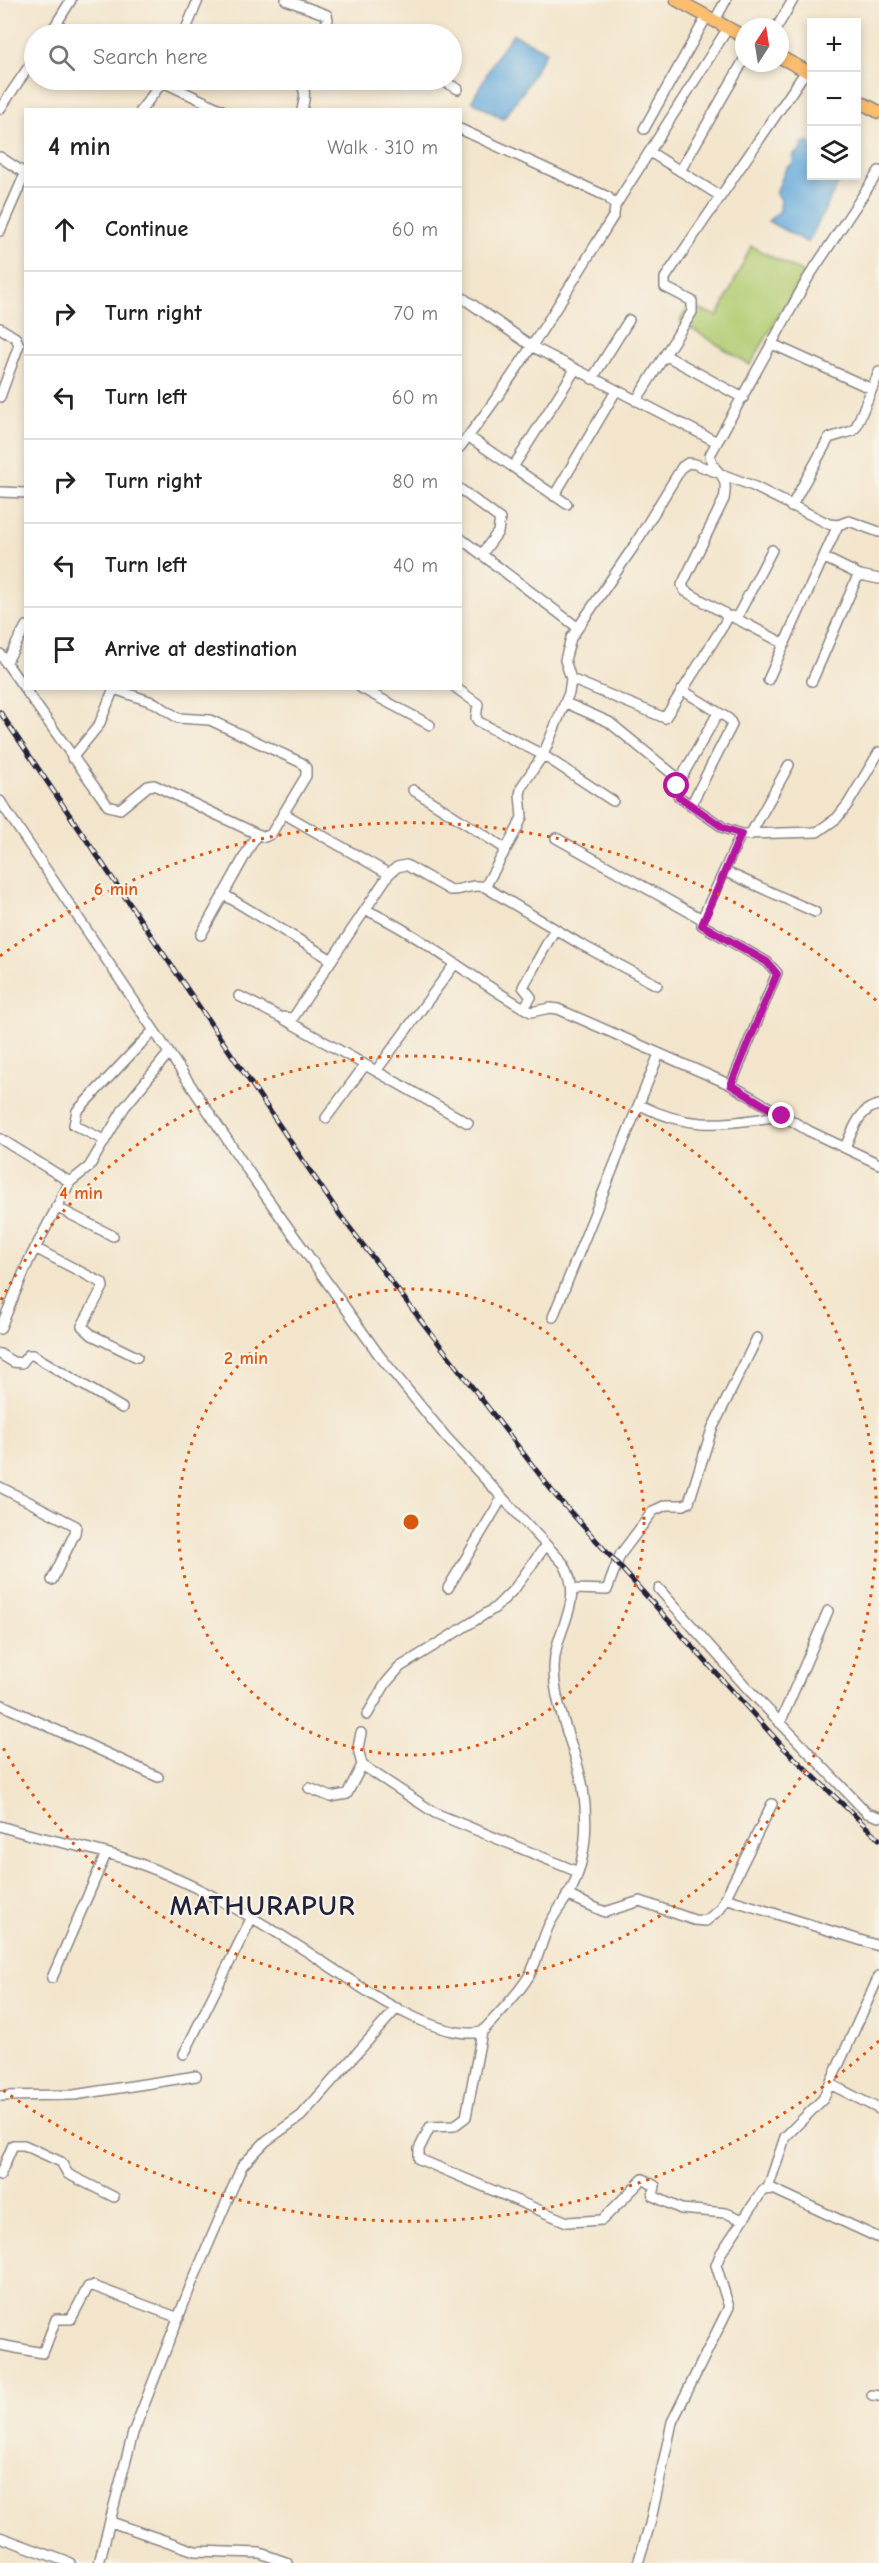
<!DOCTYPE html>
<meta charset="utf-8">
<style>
:root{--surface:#fff;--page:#f6f6f6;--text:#222;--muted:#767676;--line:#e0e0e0}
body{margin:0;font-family:"Comic Neue",sans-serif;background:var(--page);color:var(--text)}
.controls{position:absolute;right:18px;top:18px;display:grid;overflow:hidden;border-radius:0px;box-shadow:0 3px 9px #0003}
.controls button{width:54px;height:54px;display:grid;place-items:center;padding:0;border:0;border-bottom:2px solid var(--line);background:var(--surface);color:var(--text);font:30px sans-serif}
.compass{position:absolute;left:735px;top:18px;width:54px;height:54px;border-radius:50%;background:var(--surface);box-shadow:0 3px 9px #0003;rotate:12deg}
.stop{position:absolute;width:18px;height:18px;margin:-14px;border:4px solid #b5179e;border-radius:50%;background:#fff}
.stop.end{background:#b5179e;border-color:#fff;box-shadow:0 2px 6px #0008}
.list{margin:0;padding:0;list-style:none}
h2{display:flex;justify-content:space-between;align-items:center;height:78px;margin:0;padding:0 24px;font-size:26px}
h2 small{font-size:20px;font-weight:400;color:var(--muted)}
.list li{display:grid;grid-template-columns:39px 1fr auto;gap:18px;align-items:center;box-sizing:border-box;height:84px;padding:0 24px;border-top:2px solid var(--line)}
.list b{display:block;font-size:22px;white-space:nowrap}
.list em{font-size:20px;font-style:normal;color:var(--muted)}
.icon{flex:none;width:33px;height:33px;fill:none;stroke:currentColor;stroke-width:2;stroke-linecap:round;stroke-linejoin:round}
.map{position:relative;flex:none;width:879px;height:2563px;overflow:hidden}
.search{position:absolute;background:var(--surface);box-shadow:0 3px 9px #0003;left:24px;top:24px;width:438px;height:66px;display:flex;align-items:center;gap:15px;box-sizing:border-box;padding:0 21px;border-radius:33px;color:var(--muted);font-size:22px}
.panel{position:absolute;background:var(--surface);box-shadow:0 3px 9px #0003;left:24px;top:108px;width:438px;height:582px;border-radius:0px}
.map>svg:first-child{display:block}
</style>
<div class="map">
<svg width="879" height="2563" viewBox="0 0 879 2563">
<rect width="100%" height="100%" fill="#f7f3e8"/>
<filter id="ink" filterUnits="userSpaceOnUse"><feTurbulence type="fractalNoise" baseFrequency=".0167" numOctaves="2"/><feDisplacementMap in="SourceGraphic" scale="12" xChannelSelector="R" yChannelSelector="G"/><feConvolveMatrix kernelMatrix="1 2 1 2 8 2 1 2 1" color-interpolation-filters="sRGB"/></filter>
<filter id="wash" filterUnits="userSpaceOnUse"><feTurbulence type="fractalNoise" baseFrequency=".008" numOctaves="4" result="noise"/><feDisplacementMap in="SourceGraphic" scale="24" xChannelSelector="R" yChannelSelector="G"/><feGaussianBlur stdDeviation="1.35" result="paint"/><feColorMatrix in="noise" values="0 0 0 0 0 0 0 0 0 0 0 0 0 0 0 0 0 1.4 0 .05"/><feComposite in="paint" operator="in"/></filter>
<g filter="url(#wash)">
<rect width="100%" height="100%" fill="#f3e5cc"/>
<path fill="#b2cc72" stroke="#6a7756" stroke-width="1.5" d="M751 246 804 273 750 365 680 321 689 306 718 316Z"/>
<path fill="#66abdb" stroke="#44668b" stroke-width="1.5" d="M513 34 546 51 524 90 503 119 472 101 498 54Z
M807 141 811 144 812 176H842L808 243 768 221 780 211 781 199 776 193 786 168 793 164 794 154 800 151 801 144Z"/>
</g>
<g filter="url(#ink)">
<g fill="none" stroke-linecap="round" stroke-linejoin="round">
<g stroke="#8a8484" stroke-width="12">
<path id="minor" d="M286 0 327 15 328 20 320 34
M715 20 726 0
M777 27 793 0
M50 34 71 0
M184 34 198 0
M295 80C308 90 305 95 302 110
M441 80 458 89
M163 82 222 110
M0 109 34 59
M141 110 164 80
M460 129 608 197 615 206 614 215C565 294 518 373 460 447
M644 129 707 16
M650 152 720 196
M0 157 26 174
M680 171 744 60
M615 206 728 28
M0 231 25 174
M460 296 533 347 717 442
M0 328 16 338 19 345 0 397
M772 344 872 389
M665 355 743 398
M592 379 629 320
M636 401 692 312V301L665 287V278L806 71
M469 437 567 504
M513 467 575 370
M460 489 500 519 498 532 482 554
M0 492 26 493
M554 496 616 391
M791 507 829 438 852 431 856 427 879 372
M460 538 577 627
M825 558 860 575
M731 616 785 644
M736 619 772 550
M0 654 108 806 120 809 148 786 154 785 257 834 265 837 271 834 306 776V768L302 763 210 720 178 718 155 703 114 689
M6 663 26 626
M571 679 665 718 723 626 727 619 724 613 685 591 682 585 724 499C730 469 713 477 710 455L808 278 879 171
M768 680 838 525
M812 681 856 580 860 575 879 579
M361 688 430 725
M456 688 478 704 476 718 479 722 543 755 613 801
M682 690 729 719 732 725 691 805
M566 703 609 722 680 780
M718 713 680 780 677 792 679 797 724 828 741 834 817 832 837 818 848 804 879 752
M72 758 99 725 114 688
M413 790 506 849
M0 801 255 1181 379 1355 446 1437 564 1564C586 1604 554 1628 554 1668 554 1709 576 1748 583 1788 588 1821 587 1855 573 1886 566 1900 556 1911 549 1925 541 1942 538 1960 529 1976 517 1996 498 2014 482 2032 445 2040 384 2003 353 1982 282 1934 202 1883 120 1857 80 1845 39 1839 0 1826
M283 813 389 874
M750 835 789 765
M556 838 702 919
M724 871 815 912
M485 887 517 829 522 817 520 794 522 786 543 755 569 693 571 679 565 660 571 638 634 546 682 467 688 463 695 464 753 486 829 524 838 525 849 521 879 532
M223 894 332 960
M366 910C424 936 475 982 531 1012L550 1008 558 1009 731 1085 809 1131 879 1164
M201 935 257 834
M239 996 280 1017 293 1018 389 874 397 867 406 865 450 890C463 891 471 883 485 887L580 944 657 985
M524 1008 531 997 523 987 555 929
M282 1018 468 1123
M376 1071 454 965
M731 1085 777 973 767 962 702 925V919L741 834
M640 1105C694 1132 725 1123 782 1116
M326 1118 365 1065
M1 1139 70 1182
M104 1140 74 1125 77 1111 153 1031
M845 1147C853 1131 859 1108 879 1105
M56 1207 113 1236
M35 1248 102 1283 103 1287 82 1326 92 1335 137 1357
M553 1317 659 1054
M0 1329 29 1260 70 1182 89 1167 124 1108 168 1054
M0 1354 13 1362 22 1363 28 1355H33L122 1408
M0 1487 76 1526 75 1533 52 1580
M448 1588 502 1498
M574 1589 607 1590 620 1555 653 1511 666 1505H684L689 1502 712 1429 757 1338
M659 1589 748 1689 867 1813 879 1817
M0 1704 158 1777
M367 1715 386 1683 400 1667 495 1608 515 1588 546 1545
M780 1723 828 1611
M362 1765 435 1813 578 1872
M309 1788 331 1797 347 1794 362 1765 358 1748 361 1733
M567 1895 605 1912 640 1901 694 1920 706 1921 720 1909 772 1804
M725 1898 879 1946
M52 1978 106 1854
M482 2032 466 2117 454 2126 430 2127 419 2149V2159L567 2222 602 2220 643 2179 655 2186 653 2196 681 2209 726 2213 743 2220
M184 2054 252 1917
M830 2084 879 2109
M0 2096 74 2095 196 2076
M0 2175 13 2145H24L61 2162 68 2174 114 2197
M768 2188 785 2137 823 2099 879 1976
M0 2345 43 2353 56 2319H71L88 2287 93 2286 179 2318
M872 2395 879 2396
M111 2522 195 2551 260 2553 288 2563
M0 2537 70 2563
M99 2563 133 2433 191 2285 242 2166 266 2141 301 2116 397 2008
M638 2563 650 2524 672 2422 729 2307 716 2265 721 2253 763 2190 773 2189 879 2238"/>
</g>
<g stroke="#8a8484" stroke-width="15">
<path id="major" d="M677 0 744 37
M780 57 812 74
M856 100 879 112"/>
</g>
<use href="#minor" stroke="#fff" stroke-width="9"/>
<use href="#major" stroke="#fbbd6e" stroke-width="12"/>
<g stroke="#22223b" stroke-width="5">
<path id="rail" d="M0 712 340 1215 556 1496 783 1747 879 1839"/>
</g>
<use href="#rail" stroke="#f7f3e8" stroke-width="3" stroke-dasharray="9" stroke-linecap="butt"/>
</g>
</g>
<g fill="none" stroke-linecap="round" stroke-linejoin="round" filter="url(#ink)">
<path stroke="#b5179e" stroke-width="8" d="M677 786 679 797 724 828 741 834 702 925 767 962 777 974 731 1085 782 1116"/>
</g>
<g fill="none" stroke="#de560e" stroke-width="3" stroke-dasharray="3 6">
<circle cx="411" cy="1522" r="233"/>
<path d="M1 1300A466 466 0 1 1 1 1744"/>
<path d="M879 2041A699 699 0 0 1 0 2088M0 956A699 699 0 0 1 879 1003"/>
</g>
<g text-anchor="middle" stroke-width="4.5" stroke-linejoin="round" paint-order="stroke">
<g font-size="28" font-weight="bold" letter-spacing="1.5" fill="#22223b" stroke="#f7f3e8">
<text x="263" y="1915">MATHURAPUR</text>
</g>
</g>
<circle cx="411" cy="1522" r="9" fill="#de560e" stroke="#f7f3e8" stroke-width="3"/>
<g font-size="18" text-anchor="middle" font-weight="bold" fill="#de560e" stroke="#f7f3e8" stroke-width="4.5" stroke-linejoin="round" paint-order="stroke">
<text x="116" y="895">6 min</text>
<text x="81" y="1199">4 min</text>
<text x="246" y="1364">2 min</text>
</g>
</svg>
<div class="controls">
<button>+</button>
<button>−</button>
<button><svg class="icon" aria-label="layers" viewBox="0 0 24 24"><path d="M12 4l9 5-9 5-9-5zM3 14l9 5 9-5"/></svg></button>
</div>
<svg class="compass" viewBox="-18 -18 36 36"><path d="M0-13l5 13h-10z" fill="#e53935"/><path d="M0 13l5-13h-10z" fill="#767676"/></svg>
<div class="stop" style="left:677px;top:786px"></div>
<div class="stop end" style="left:782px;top:1116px"></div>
<div class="search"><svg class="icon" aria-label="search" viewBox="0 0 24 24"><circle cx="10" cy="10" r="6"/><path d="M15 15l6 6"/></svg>Search here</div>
<section class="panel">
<h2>4 min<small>Walk · 310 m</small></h2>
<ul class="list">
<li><svg class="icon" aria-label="ahead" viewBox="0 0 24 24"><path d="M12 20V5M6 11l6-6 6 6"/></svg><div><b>Continue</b></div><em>60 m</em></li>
<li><svg class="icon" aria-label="right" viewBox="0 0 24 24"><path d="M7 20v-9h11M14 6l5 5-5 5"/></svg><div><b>Turn right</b></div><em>70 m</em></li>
<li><svg class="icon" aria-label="left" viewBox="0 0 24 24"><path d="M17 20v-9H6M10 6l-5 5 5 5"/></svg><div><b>Turn left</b></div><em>60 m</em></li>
<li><svg class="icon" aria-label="right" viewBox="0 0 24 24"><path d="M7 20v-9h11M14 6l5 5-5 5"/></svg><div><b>Turn right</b></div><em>80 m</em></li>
<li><svg class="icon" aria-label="left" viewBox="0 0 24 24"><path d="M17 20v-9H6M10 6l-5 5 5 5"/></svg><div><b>Turn left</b></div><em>40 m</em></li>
<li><svg class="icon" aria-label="arrive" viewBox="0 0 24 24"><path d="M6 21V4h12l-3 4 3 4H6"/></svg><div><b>Arrive at destination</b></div></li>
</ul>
</section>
</div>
